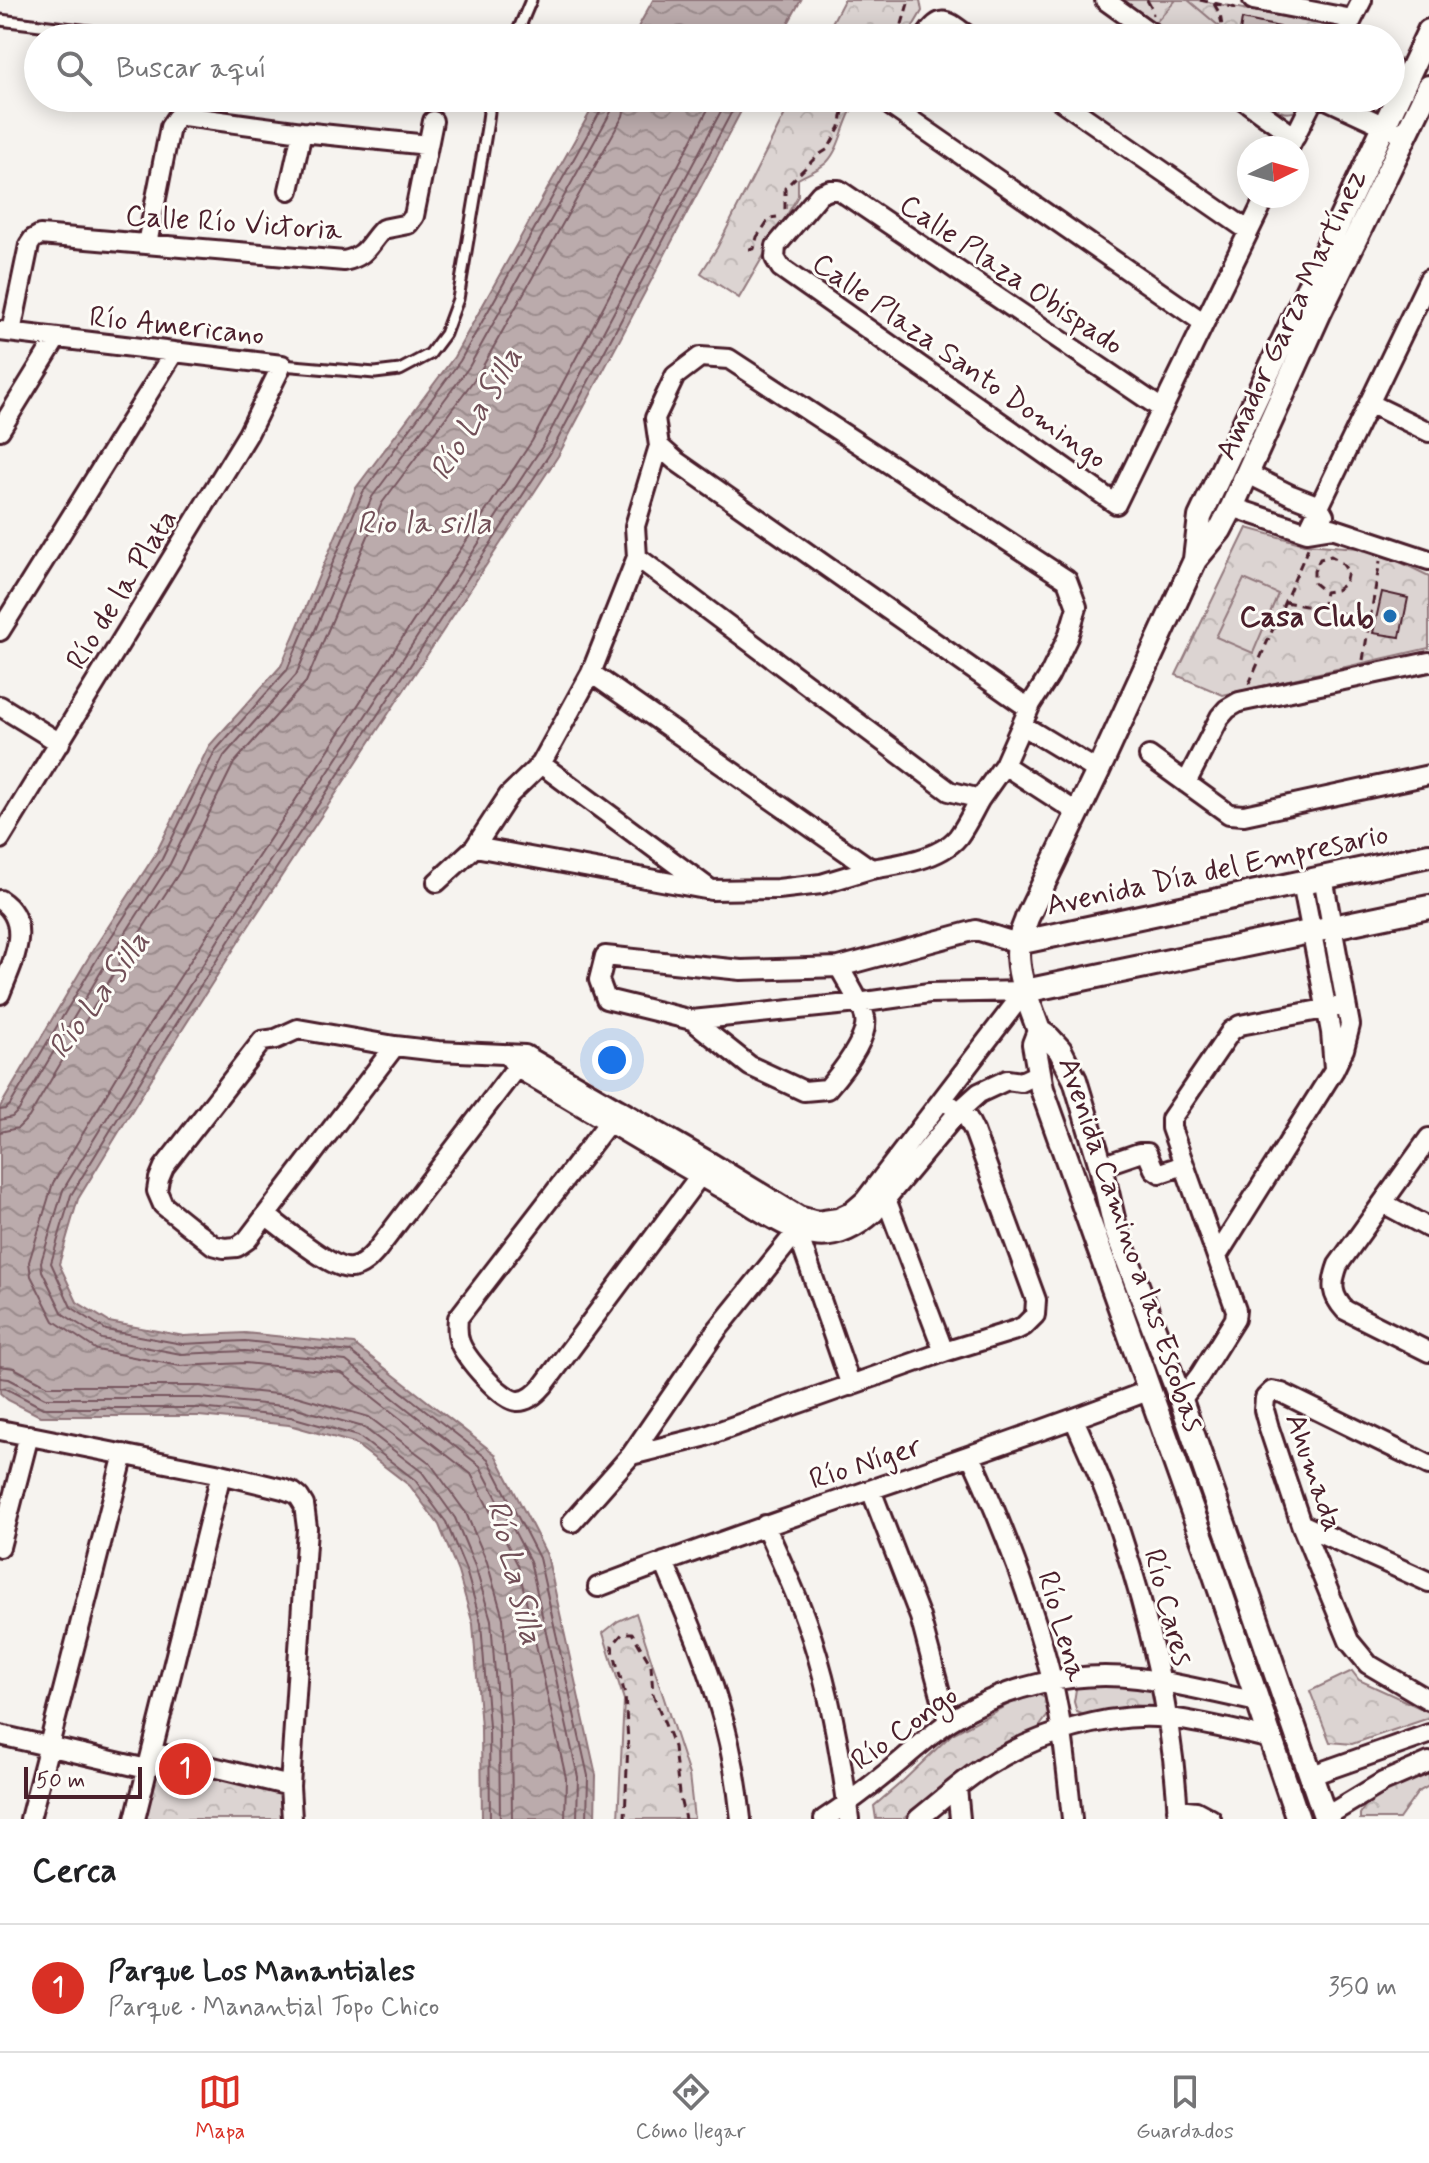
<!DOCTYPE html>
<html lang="es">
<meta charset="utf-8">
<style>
:root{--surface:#fff;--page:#f6f6f6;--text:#202124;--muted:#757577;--line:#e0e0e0;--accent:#d93025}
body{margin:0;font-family:Mynerve,sans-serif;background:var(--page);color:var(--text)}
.compass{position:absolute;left:1237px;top:136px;width:72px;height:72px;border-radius:50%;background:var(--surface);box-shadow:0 4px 20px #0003;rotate:85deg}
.scale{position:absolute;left:24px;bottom:20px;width:118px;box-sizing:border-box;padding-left:8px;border:4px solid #4a1f2b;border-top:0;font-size:22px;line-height:28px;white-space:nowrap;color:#4a1f2b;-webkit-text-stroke:6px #fdfcf7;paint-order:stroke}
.you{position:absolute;left:612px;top:1060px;width:28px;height:28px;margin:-20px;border:6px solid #fff;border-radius:50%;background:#1a73e8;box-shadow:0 0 0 12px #1a73e833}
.badge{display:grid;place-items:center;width:52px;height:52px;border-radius:50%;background:var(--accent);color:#fff;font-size:26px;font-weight:700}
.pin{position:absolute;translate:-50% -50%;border:4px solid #fff;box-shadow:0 2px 8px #0006}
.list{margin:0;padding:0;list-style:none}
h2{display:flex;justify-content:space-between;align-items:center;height:104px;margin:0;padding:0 32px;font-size:34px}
h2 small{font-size:26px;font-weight:400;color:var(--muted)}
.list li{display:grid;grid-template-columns:52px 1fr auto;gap:24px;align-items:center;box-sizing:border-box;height:128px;padding:0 32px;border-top:2px solid var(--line)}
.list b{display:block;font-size:30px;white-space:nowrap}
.list p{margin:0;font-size:26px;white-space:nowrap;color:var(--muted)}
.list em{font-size:26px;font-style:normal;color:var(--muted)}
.icon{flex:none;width:44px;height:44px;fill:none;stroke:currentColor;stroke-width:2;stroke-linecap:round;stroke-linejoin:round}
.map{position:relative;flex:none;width:1429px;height:1819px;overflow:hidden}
.search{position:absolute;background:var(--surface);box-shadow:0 4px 20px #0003;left:24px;right:24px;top:24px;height:88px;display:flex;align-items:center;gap:20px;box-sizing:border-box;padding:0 28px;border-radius:44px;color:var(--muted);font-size:30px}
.sheet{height:232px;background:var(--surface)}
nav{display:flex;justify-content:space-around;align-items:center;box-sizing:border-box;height:112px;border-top:2px solid var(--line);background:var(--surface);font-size:22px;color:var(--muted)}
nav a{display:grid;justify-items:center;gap:4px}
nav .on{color:var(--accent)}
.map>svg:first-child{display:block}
</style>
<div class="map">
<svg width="1429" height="1819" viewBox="0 0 1429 1819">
<defs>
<pattern id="park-crowns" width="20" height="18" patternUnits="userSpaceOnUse" patternTransform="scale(2)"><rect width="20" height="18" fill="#dcd4d2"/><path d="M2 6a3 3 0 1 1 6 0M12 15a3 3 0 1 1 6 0" fill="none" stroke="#beb6b4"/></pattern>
<pattern id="water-waves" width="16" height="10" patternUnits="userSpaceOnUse" patternTransform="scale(2)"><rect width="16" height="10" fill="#bbabac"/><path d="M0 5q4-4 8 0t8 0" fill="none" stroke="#9a8b8c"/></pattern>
</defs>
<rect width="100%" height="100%" fill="#f6f3ef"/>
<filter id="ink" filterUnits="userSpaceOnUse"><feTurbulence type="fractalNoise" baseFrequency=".0125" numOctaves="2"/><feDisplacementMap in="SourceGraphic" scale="16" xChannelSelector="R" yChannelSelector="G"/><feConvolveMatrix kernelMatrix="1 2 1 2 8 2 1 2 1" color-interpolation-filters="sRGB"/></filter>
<g filter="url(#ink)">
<path fill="url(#park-crowns)" stroke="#937a7e" stroke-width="2" d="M844 0H920L922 11 906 38H824Z
M1121 0H1198L1329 26 1335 34V38H1179Z
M793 98H862C843 112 844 144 827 162 820 169 807 174 798 179V196L739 298 701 273 717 248Z
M1263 98H1304L1301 108C1285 119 1275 109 1263 98Z
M1247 528 1304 544 1373 549 1429 576V648L1223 695 1176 675Z
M636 1613 689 1775 694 1819H618L624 1700 603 1633 618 1621Z
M1352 1671 1359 1680 1429 1712V1718L1352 1744 1330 1742 1310 1691Z
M1087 1681 1154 1686 1159 1707 1132 1705 1086 1716 1077 1712 1074 1702 1076 1689Z
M1032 1692 1048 1699V1715L1037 1730 979 1758 903 1819H876L874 1806 903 1781 952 1734Z
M152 1752 290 1786 292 1819H135Z
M1429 1772V1786L1418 1792 1399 1819H1360V1814L1369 1799Z"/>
<path fill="#dcd4d2" stroke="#937a7e" stroke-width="2" d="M1176 0H1188L1220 27 1213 38H1180L1156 22Z
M1244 579 1278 594 1253 653 1216 637Z"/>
<path fill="url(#water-waves)" stroke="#8e7378" stroke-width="2" d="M653 0H801L780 38H632Z
M598 98H748L558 456 248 927 161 1063 78 1199 59 1264 77 1302 109 1322 184 1336 245 1333 354 1344 495 1454 547 1555 596 1775 595 1819H482L481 1728 473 1624 458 1572 439 1525 410 1486 354 1443 289 1425 199 1416H40L8 1400 0 1393V1107L93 950 155 855 209 746 281 666 356 488 454 357Z"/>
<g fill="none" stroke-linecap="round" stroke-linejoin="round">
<path stroke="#77575f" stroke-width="2" d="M0 1110 6 1109 10 1105 100 954 162 859 215 751 287 670 363 492 460 361 604 105 605 98
M0 1120 12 1117 19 1110 108 960 170 864 224 756 296 675 372 497 469 367 612 110 615 98
M0 1132 18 1128 29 1117 118 966 181 870 234 763 306 682 382 503 479 373 623 116 627 98
M0 1366 14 1368 48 1386H200L296 1396 369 1417 430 1463 466 1513 487 1562 503 1618 511 1726 512 1819
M0 1378 9 1379 45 1398H200L293 1407 363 1427 422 1472 455 1518 475 1566 491 1620 499 1727 500 1819
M0 1388 7 1389 43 1408H199L291 1417 358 1436 415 1480 446 1522 466 1570 481 1623 489 1727 490 1819
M565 1819 566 1778 518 1565 471 1474 342 1373 245 1363 180 1366 97 1350 54 1321 31 1276 29 1262 53 1183 135 1047 223 910 532 441 714 98
M577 1819 578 1777 530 1561 480 1466 346 1361 245 1351 181 1354 102 1339 63 1314 42 1271 41 1262 63 1190 146 1054 233 917 542 447 728 98
M587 1819 588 1776 539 1558 488 1459 351 1352 245 1341 182 1344 106 1330 71 1307 51 1263 71 1195 154 1059 241 922 551 452 739 98"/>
</g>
<path fill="#cbbfbe" stroke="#4a1f2b" stroke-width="2" d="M1242 19 1280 27 1278 38H1239Z
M1382 592 1408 598 1400 637 1373 633Z"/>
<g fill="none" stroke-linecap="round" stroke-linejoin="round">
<g stroke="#4a1f2b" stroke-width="15">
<path id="service" d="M0 20 146 38
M515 38 531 0
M282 365 375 373 400 370 430 354 445 334 458 299 487 127 489 112 486 98"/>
</g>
<g stroke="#4a1f2b" stroke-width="24">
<path id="minor" d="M1105 0 1158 38
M1253 0 1352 19
M925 38C942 10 949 23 971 38
M1343 38 1362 0
M889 98 891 106 1204 323
M1057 98 1249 231
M1241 98 1295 137
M1324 98 1406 136
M1289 148 1314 98
M289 190 302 132
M147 244 170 127 176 118 184 116 302 132 428 145
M0 331 282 365 248 434 0 839
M11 332 29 245 33 239 40 235 344 261C368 256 368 244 383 229L408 224 414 216 433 121
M1369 403 1429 432
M1162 409 839 190H830L820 194 776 246 775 258 781 268 1116 504 1266 196
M0 430 56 339
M1248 474 1291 495 1319 506 1324 515
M1232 507 1307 532 1332 528 1429 560
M1307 532 1429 279
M637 557 949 791 980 799 1004 765 1031 704 1049 676 1068 637 1077 607 1067 580 729 359 700 357 675 376 655 418 659 446 676 461 1021 703 1031 704
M0 631 174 352
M591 673 871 869C898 865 940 859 958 837 967 825 973 811 980 799
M0 706 60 743
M1022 725 1098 771
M1149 756 1229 814 1244 815 1429 775
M541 764 711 890 778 889 821 884 871 869
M1004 765 1078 813
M1186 783 1220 717 1227 709 1239 702 1429 662
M475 847 705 889
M437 882 475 847 509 795 541 764 591 673 637 557 635 526 659 446
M1302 882 1331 1032 1334 1068
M0 900C35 923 11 965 0 994
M1018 943 976 930 839 967 741 970 605 956 599 980 606 999 692 1020 858 1003 929 993 1025 991
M692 1020 750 1066 804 1091 827 1089C840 1074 869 1038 865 1018 864 1008 845 978 839 967
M395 1046 247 1240 237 1247 224 1248 213 1245 163 1205 157 1191 159 1179 164 1167 262 1041 276 1039 298 1029 395 1046 438 1051 525 1055 710 1162 799 1216 817 1221 838 1218 851 1212 865 1200 1025 991
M507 1054 517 1068C589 1110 660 1154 733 1195 758 1209 785 1230 814 1236 837 1240 858 1227 874 1213L959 1111 979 1093 1007 1080 1021 1082 1038 1074
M619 1109 458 1318C457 1328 457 1335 460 1343 466 1358 501 1400 517 1401 528 1402 537 1393 543 1386L710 1162
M1429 1138 1338 1265C1331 1284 1331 1295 1345 1310L1429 1352
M1101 1166 1139 1153H1147L1154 1169 1160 1173 1184 1165
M883 1191 944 1352
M1383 1203 1429 1228
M267 1216C283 1228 334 1271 351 1268 362 1267 370 1258 377 1250L522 1060
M797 1231 851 1386
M1217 1256 1334 1070 1344 1049 1350 1025 1323 877
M1181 1400 1200 1375 1235 1319 1236 1310 1171 1128V1119L1231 1031 1240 1025 1346 1005
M1074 1419C1090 1456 1108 1493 1120 1532 1150 1622 1174 1723 1178 1819
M0 1430 221 1474 283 1489 294 1493 299 1497 304 1505 307 1528 290 1786 292 1819
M631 1455 703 1437 944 1352 1016 1330 1024 1326 1035 1315 1036 1300 974 1131 968 1119 943 1099
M971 1456C1004 1528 1033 1603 1052 1680 1063 1726 1067 1772 1072 1819
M1429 1465 1282 1393 1272 1391 1265 1398 1264 1410 1269 1428 1301 1524 1349 1641 1368 1664 1429 1700
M871 1490 920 1617 948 1722
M572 1522 631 1455 717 1330 797 1231 798 1219
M1301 1524 1429 1582
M765 1525C779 1557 794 1588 806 1621 829 1684 841 1753 849 1819
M0 1547 29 1435
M664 1562C683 1608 704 1654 718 1702 730 1740 737 1780 741 1819
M598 1587C780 1517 968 1460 1150 1390
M0 1735 147 1769
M152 1752 290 1786
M1312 1775 1429 1734
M957 1788 960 1819
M1177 1809 1196 1811 1211 1819
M1325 1817 1383 1782 1429 1762
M30 1819 124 1454
M135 1819 221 1474
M824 1819C857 1798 887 1773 916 1748 927 1739 938 1729 950 1721 1004 1686 1074 1670 1138 1678 1178 1683 1218 1694 1258 1702
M918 1819C940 1802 962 1781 986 1766 1035 1735 1110 1711 1168 1718 1203 1722 1237 1731 1271 1739"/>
</g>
<g stroke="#4a1f2b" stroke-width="28">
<path id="tertiary" d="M1195 559 1200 517 1429 31
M1018 943 1429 855
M1025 991 1429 907
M1039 1031C1030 1004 1014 972 1019 942 1020 934 1025 925 1027 918L1098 771 1195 560 1220 530 1232 507 1319 314 1429 87
M1039 1031 1049 1038 1060 1050 1075 1080 1101 1166 1115 1227 1181 1400 1326 1819
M1039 1031 1034 1044 1042 1089 1206 1549 1298 1819"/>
</g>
<path stroke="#4a1f2b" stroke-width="3" stroke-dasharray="8 6" stroke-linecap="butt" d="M1147 0 1152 9 1153 15
M1200 0 1241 9
M1214 4 1220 14 1224 38
M898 38 909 0
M785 209V188L817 156 828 149 840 127 845 101 850 98
M749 249H754L757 237 770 218 777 217
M1285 602 1370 619
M1322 609 1325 592 1336 590 1345 584 1348 571 1340 561 1331 556 1320 559 1314 571V583L1325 592
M1363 660 1380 561
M1249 684 1308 548
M625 1819 628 1741 625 1695 612 1646 623 1633H632L651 1665 653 1694 674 1747 679 1794 685 1819"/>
<use href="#service" stroke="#fdfcf7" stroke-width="9"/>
<use href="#minor" stroke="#fdfcf7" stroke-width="18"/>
<use href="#tertiary" stroke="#fdfcf7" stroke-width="22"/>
</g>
</g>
<circle fill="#1f6fb2" stroke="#fdfcf7" stroke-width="3" cx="1390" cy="616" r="8"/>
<g text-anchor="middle" stroke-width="6" stroke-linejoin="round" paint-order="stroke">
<g font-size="30" fill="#4a1f2b" stroke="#fdfcf7">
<text transform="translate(234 222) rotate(4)" y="10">Calle Río Victoria</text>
<text transform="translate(1012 274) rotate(34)" y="10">Calle Plaza Obispado</text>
<text transform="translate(1290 314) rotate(-65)" y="10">Amador Garza Martínez</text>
<text transform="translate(177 325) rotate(6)" y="10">Río Americano</text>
<text transform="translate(960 360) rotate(35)" y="10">Calle Plaza Santo Domingo</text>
<text transform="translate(121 589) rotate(-58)" y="10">Río de la Plata</text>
<text transform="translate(1217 869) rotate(-12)" y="10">Avenida Día del Empresario</text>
<text transform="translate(1132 1244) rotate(71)" y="10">Avenida Camino a las Escobas</text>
<text transform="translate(865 1462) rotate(-18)" y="10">Río Níger</text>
<text transform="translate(1315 1472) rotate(71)" y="10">Ahumada</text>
<text transform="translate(1169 1607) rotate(75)" y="10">Río Cares</text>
<text transform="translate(1063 1626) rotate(74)" y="10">Río Lena</text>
<text transform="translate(904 1727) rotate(-36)" y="10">Río Congo</text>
</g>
<g font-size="30" font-weight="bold" fill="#4a1f2b" stroke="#fdfcf7" text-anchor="end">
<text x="1374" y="626">Casa Club</text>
</g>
<g font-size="32" font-style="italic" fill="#725058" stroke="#fdfcf7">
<text transform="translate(475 413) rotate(-59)" y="11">Río La Silla</text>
<text x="424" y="533">Rio la silla</text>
<text transform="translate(98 994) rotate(-54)" y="11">Río La Silla</text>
<text transform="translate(516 1572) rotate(76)" y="11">Río La Silla</text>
</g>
</g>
</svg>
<svg class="compass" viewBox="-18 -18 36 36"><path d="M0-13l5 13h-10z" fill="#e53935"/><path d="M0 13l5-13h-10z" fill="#757577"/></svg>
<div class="scale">50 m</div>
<div class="you"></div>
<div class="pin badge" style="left:185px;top:1769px">1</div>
<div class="search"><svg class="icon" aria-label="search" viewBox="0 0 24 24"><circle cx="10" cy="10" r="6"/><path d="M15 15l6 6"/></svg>Buscar aquí</div>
</div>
<section class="sheet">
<h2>Cerca<small></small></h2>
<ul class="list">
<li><span class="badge">1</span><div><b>Parque Los Manantiales</b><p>Parque · Manantial Topo Chico</p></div><em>350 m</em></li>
</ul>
</section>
<nav>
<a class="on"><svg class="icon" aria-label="map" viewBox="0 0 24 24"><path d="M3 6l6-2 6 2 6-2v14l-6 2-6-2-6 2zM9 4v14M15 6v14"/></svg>Mapa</a>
<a><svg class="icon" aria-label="directions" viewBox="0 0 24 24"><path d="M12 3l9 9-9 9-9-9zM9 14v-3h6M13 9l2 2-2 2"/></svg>Cómo llegar</a>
<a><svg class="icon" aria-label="saved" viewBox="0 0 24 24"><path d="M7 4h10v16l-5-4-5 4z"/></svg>Guardados</a>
</nav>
